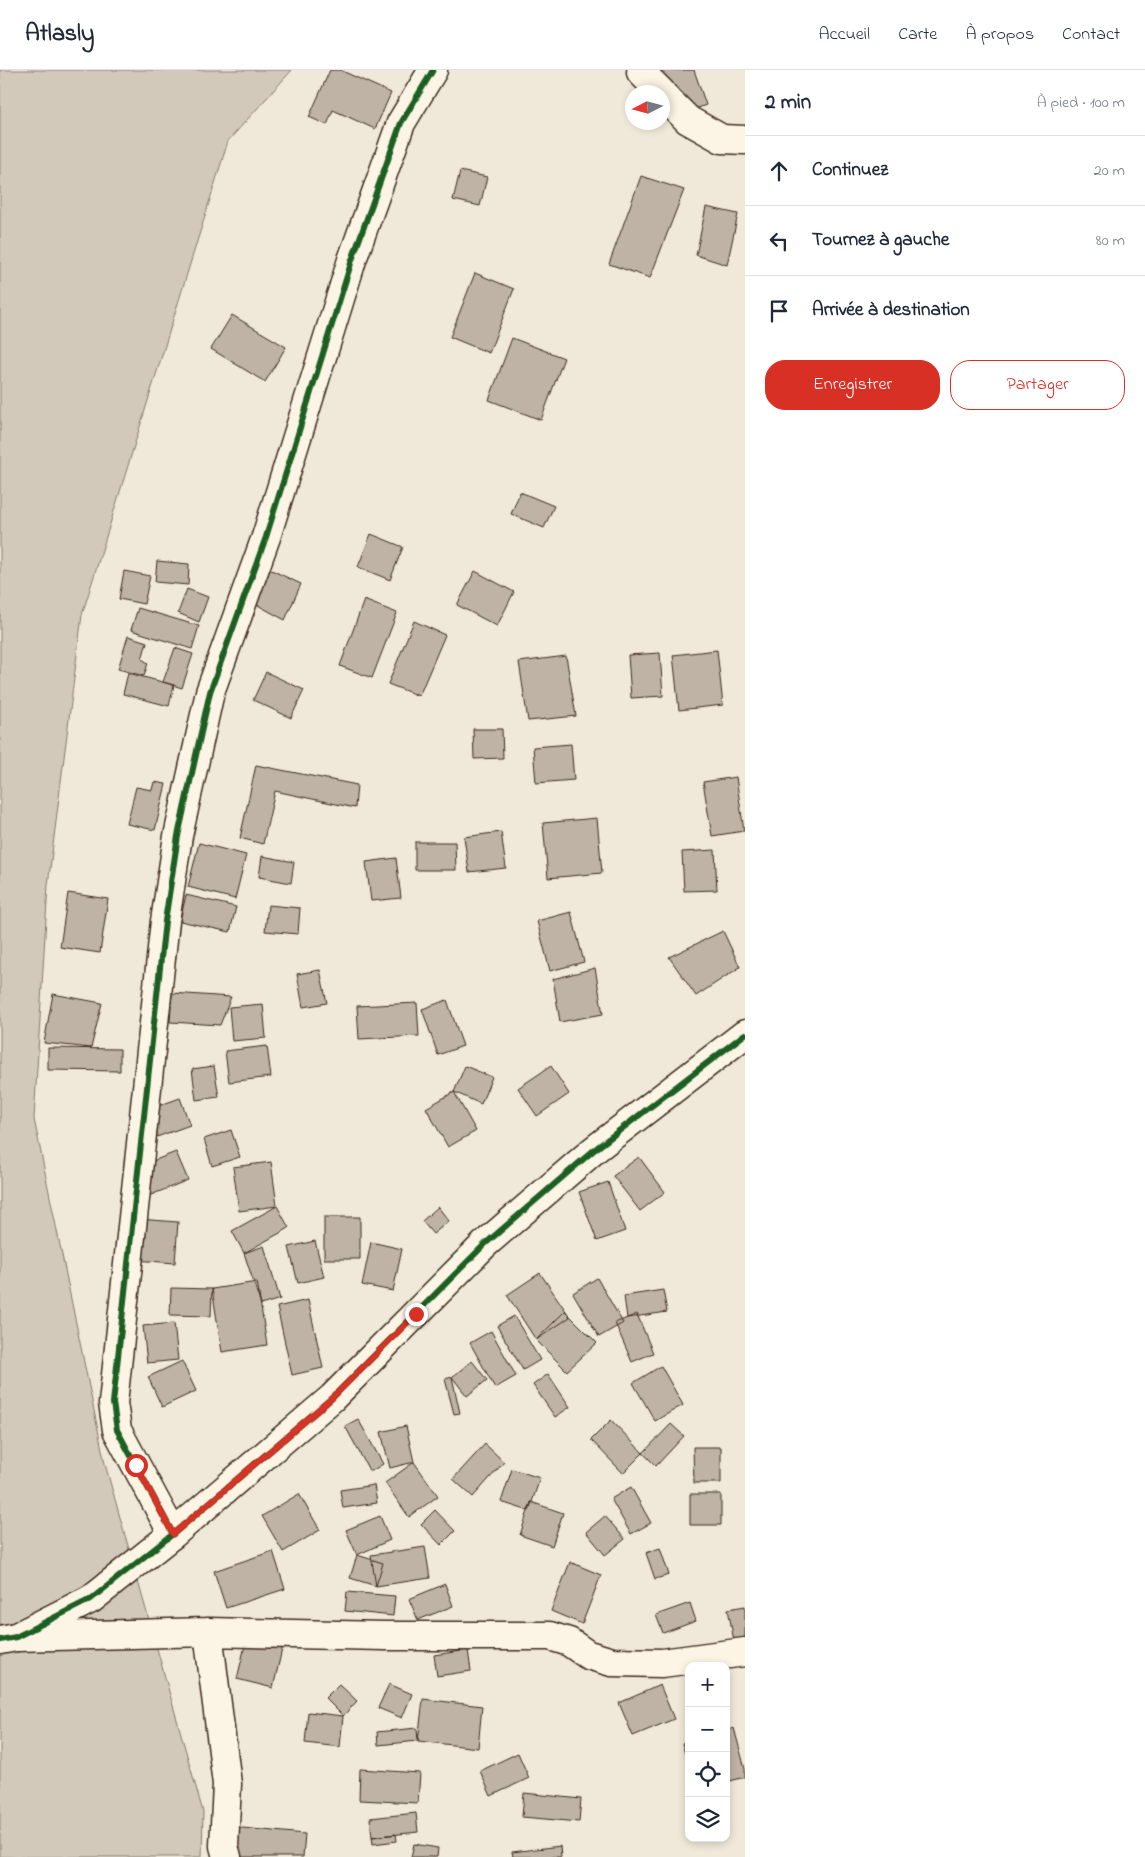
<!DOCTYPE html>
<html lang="fr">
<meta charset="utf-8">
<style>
:root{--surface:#fff;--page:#f2f2f3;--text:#1f2937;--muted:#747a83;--line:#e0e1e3;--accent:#d93025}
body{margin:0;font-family:"Indie Flower",sans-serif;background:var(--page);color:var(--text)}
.controls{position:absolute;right:15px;bottom:15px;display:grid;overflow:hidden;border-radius:10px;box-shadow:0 2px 8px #0003}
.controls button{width:45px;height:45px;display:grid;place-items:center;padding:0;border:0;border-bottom:1px solid var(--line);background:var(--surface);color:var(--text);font:25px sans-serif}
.compass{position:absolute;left:625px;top:15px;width:45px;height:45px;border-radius:50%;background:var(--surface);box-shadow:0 2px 8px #0003;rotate:264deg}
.stop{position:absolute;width:15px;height:15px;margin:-11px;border:4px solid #d93025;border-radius:50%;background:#fff}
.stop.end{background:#d93025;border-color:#fff;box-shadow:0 1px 5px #0008}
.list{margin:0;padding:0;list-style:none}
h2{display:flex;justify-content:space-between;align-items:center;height:65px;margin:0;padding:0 20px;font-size:21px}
h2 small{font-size:16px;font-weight:400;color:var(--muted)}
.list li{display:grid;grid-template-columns:32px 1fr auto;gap:15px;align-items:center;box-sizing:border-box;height:70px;padding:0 20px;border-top:1px solid var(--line)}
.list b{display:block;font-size:19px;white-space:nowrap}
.list em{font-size:16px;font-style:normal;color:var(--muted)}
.actions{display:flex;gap:10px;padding:15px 20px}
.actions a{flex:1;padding:11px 0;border:1px solid var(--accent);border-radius:20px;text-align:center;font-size:18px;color:var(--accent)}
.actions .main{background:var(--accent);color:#fff}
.icon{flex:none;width:28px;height:28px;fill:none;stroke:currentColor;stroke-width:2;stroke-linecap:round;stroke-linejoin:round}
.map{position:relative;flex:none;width:745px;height:1787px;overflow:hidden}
header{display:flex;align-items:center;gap:30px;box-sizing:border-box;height:70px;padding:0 25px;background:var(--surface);border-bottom:1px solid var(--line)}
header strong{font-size:24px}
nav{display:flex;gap:28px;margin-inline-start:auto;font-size:18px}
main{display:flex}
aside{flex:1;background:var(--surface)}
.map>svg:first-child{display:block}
</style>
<header>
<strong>Atlasly</strong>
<nav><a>Accueil</a><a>Carte</a><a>À propos</a><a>Contact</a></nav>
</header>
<main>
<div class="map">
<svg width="745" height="1787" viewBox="0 0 745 1787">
<rect width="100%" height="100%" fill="#f0e9d9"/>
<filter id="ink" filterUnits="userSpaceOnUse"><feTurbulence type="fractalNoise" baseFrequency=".02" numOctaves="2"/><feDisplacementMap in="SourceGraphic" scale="10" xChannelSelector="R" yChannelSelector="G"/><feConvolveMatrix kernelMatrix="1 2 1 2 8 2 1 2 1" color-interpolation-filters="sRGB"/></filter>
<g filter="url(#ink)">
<path fill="#d2c9ba" stroke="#867a6c" d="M0 0H292L228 71 82 545 48 815 34 1049 105 1394 203 1742 202 1787H0Z"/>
<path fill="#beb3a4" stroke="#3b2a1e" d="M330 0H340L391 23 375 59 333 40 327 55 309 47Z
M657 0H694L706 35 674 47Z
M460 101 487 107 480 136 453 130Z
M641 106 684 120 650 208 609 194Z
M706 137 738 144 727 195 696 185Z
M475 203 514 219 489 283 450 267Z
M232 245 286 277 265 312 211 279Z
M512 268 564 288 541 350 489 330Z
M520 422 554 436 544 458 511 444Z
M371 464 403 477 390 510 358 497Z
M157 491 189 494 188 515 155 512Z
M267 498 301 514 285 550 252 532Z
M124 501 150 506 144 534 119 529Z
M475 501 514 522 497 556 457 535Z
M187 519 208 527 199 552 178 543Z
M364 530 397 543 372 608 340 596Z
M138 538 199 556 192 579 131 560Z
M414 551 445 565 419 626 388 614Z
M128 566 147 572 142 589 148 593 144 606 118 599Z
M175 578 193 584 182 618 163 612Z
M717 580 723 635 679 640 673 585Z
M660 583 663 626 631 628 628 585Z
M566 586 576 646 528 651 519 592Z
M266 602 304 620 291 648 253 630Z
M128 603 174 615 169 636 123 624Z
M473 659H502L503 688 474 689Z
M571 674 574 710 536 713 533 677Z
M256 695 357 715 355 738 275 721 263 774 240 768Z
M736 707 744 761 712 766 703 712Z
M154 712 166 714 155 760 127 754 136 717 152 720Z
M597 748 602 803 548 808 543 753Z
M501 762 506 798 469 802 464 767Z
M415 772H455L456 800H415Z
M199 773 246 785 235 829 188 817Z
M715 780 717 820 684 821 682 782Z
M262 786 294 792 291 813 259 807Z
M396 788 401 828 371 831 366 792Z
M68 823 108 829 100 883 60 877Z
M186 825 236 837 230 862 180 851Z
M268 835 300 838 298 864 265 861Z
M571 842 584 892 550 901 537 851Z
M723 861 740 897 696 926 669 887Z
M595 898 603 944 560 952 553 909Z
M320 900 327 933 303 937 297 904Z
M172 923 231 927 220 955 170 952Z
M53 924 102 933 91 978 44 973Z
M447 930 463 976 438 985 422 939Z
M417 933 419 966 359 969 357 936Z
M263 934 266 968 232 971 229 937Z
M267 976 271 1007 229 1012 225 981Z
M48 978 120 979V1001L48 1000Z
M214 996 219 1027 196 1030 192 999Z
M465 996 492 1007 481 1034 454 1022Z
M551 996 569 1024 537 1046 518 1018Z
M454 1022 476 1061 448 1077 426 1038Z
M180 1028 190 1055 154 1068 144 1041Z
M231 1060 240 1087 212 1096 204 1069Z
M176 1082 188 1110 151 1125 140 1096Z
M639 1087 665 1122 640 1141 613 1106Z
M271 1092 277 1136 239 1141 233 1097Z
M608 1112 625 1161 597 1171 579 1122Z
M277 1136 289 1158 244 1183 232 1161Z
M438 1137 449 1151 433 1164 422 1151Z
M324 1147H360V1189H324Z
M138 1149 178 1152 175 1193 135 1190Z
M315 1171 324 1207 298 1213 289 1177Z
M371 1172 402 1179 393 1221 362 1215Z
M264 1176 280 1229 261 1235 244 1183Z
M540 1203 570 1247 536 1270 507 1225Z
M597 1208 623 1253 599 1267 573 1223Z
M257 1212 267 1275 222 1282 212 1219Z
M171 1218 212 1219 211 1246 170 1245Z
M663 1220 667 1242 627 1248 624 1226Z
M308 1230 323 1298 292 1305 277 1237Z
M565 1241 597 1273 567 1301 536 1270Z
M637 1244 653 1283 632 1292 615 1253Z
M514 1246 540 1290 523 1300 497 1256Z
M174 1253 178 1290 147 1293 143 1256Z
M491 1261 516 1306 495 1318 470 1273Z
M182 1291 196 1321 162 1337 148 1307Z
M472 1291 487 1310 467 1326 452 1307Z
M661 1296 683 1335 655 1351 633 1313Z
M548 1304 570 1337 555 1347 533 1315Z
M452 1307 460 1343 454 1344 445 1309Z
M358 1349 383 1394 370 1402 345 1356Z
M611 1350 643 1383 623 1403 591 1370Z
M671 1354 684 1366 656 1396 643 1383Z
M406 1356 414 1392 390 1398 381 1362Z
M485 1374 504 1392 473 1427 453 1409Z
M693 1377H721V1413H694Z
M414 1392 438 1426 409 1447 385 1413Z
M512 1399 540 1408 529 1441 501 1432Z
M374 1415 377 1433 343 1438 340 1420Z
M631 1417 651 1453 631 1464 611 1429Z
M299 1424 320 1460 283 1482 262 1446Z
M690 1424H721V1455H690Z
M531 1432 563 1443 552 1476 520 1465Z
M435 1440 455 1461 441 1475 421 1454Z
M380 1446 390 1470 357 1485 346 1460Z
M605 1446 625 1469 605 1485 586 1462Z
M425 1477 430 1508 376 1516 371 1485Z
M660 1478 669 1505 655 1509 646 1483Z
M273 1481 285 1519 226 1538 214 1501Z
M357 1485 383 1493 376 1516 350 1508Z
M570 1492 601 1505 582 1554 551 1541Z
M445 1514 453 1536 418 1550 409 1529Z
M347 1522 395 1526 393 1546 345 1541Z
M690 1533 696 1551 663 1563 656 1545Z
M745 1536V1569L734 1571 728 1539Z
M247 1567 283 1575 273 1618 237 1609Z
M468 1580 471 1601 437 1606 434 1585Z
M339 1614 357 1631 343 1646 325 1628Z
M389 1614 412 1624 402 1648 378 1638Z
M660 1615 674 1649 633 1666 619 1633Z
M423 1629 482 1636 478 1678 418 1671Z
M308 1642 343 1646 340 1677 305 1673Z
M417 1658 418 1671 378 1675 377 1662Z
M734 1658 745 1699V1707L726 1712V1661Z
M689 1671V1699L682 1673Z
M518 1683 529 1708 491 1726 480 1701Z
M360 1699 420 1703 418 1733 359 1730Z
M524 1723 581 1729 579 1752 522 1747Z
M416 1743 418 1762 372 1767 370 1748Z
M232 1757 305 1764 303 1787H230Z
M396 1764 397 1771 373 1774 372 1767Z
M414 1774 438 1778 437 1787H411Z
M560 1776 561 1787H513L512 1782Z"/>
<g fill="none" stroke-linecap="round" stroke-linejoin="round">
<g stroke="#3b2a1e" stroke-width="31">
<path id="minor" d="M641 2 661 22
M662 24 688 50 722 69 745 70
M173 1464 117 1360 113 1333 165 851 178 766 210 622 266 467 352 190 401 53 433 0
M208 1562 227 1714 224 1776 227 1787
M16 1567 208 1562 384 1566H550L569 1572 588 1585 612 1592 662 1593 745 1582"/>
</g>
<g stroke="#3b2a1e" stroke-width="31">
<path id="tertiary" d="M0 1570 16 1567 91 1529 173 1464 332 1328 485 1174 594 1080 745 964"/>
</g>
<use href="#minor" stroke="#fcf5e5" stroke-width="28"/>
<use href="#tertiary" stroke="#fcf5e5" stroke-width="28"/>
<g stroke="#fcf5e5" stroke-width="9">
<path id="cycleway" d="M173 1464 117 1360 113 1333 165 851 178 766 210 622 266 467 352 190 401 53 433 0
M0 1570 16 1567 91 1529 173 1464 332 1328 485 1174 594 1080 745 964"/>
</g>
<use href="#cycleway" stroke="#1b5e20" stroke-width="6"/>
</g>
</g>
<g fill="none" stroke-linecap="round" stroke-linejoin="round" filter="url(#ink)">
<path stroke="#d93025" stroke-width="6" d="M136 1395 173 1464 332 1328 416 1244"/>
</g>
</svg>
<div class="controls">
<button>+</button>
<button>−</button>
<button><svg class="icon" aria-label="locate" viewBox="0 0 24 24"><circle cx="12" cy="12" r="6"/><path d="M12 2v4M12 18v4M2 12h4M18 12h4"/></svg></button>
<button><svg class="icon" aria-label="layers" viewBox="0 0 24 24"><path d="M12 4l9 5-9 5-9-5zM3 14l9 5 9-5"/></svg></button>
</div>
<svg class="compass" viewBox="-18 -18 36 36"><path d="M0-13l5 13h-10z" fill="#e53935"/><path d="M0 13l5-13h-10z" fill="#747a83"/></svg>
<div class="stop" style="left:136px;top:1395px"></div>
<div class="stop end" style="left:416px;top:1244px"></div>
</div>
<aside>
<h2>2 min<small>À pied · 100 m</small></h2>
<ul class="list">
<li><svg class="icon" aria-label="ahead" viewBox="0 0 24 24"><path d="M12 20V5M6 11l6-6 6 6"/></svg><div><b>Continuez</b></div><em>20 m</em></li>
<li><svg class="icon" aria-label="left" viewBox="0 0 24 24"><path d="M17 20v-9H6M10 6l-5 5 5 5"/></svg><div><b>Tournez à gauche</b></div><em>80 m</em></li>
<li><svg class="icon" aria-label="arrive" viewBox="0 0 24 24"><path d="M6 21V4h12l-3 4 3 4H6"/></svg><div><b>Arrivée à destination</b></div></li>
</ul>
<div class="actions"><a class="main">Enregistrer</a><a>Partager</a></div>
</aside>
</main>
